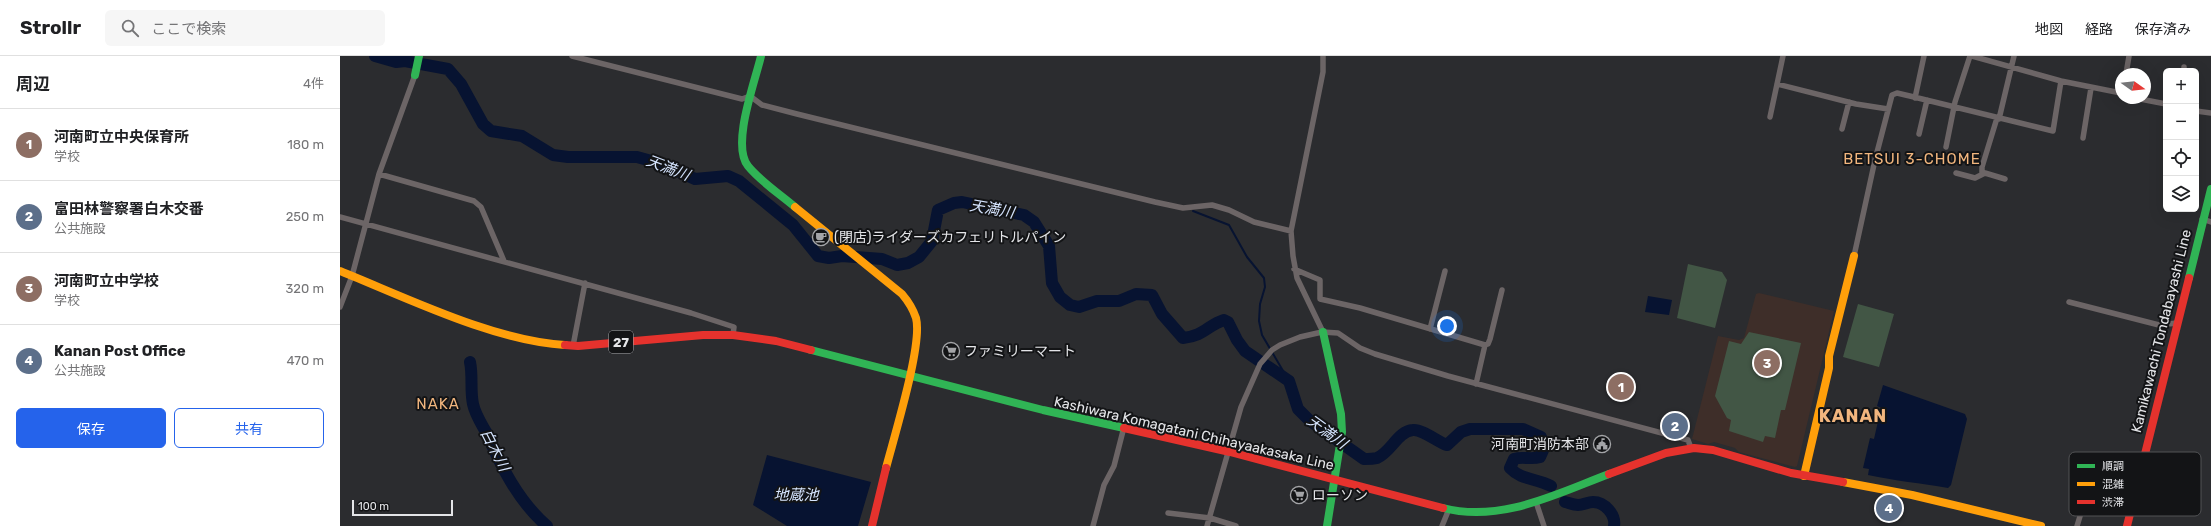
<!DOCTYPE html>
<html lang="ja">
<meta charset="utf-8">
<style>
:root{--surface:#fff;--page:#f6f6f6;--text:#202124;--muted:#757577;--line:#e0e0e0;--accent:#2563eb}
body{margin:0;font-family:Rubik,"Noto Sans JP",sans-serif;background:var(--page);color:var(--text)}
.controls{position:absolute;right:12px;top:12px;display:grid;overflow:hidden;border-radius:6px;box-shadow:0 4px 16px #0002}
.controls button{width:36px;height:36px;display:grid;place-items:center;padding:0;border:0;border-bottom:1px solid var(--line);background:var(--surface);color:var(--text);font:20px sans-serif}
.compass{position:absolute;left:1775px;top:12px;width:36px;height:36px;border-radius:50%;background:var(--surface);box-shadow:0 4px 16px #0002;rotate:105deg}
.scale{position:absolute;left:12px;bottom:10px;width:101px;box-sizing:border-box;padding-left:4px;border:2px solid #e4e5e8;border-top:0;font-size:11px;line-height:14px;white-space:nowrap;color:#e4e5e8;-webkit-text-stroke:3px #131416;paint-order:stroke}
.you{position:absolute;left:1107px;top:270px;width:14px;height:14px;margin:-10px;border:3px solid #fff;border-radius:50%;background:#1a73e8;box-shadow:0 0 0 6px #1a73e833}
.badge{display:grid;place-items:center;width:26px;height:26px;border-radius:50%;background:var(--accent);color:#fff;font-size:13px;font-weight:700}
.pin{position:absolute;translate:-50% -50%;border:2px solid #fff;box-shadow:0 1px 4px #0006}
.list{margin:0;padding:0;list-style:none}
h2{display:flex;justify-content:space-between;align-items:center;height:52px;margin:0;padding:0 16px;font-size:17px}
h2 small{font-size:13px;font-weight:400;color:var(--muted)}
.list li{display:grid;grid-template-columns:26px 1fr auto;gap:12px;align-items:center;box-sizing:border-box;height:72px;padding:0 16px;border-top:1px solid var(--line)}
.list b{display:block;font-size:15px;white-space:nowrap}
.list p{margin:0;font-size:13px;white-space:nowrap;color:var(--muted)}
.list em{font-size:13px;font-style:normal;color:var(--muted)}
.actions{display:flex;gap:8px;padding:12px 16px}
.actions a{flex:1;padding:9px 0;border:1px solid var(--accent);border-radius:6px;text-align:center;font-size:14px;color:var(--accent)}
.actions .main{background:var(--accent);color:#fff}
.icon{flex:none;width:22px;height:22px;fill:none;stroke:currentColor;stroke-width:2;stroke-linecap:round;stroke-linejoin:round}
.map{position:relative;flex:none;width:1871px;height:470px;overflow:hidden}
header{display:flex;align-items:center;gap:24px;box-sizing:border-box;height:56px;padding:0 20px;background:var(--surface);border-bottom:1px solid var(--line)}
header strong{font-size:19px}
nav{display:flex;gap:22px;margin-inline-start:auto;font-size:14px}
.search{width:280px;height:36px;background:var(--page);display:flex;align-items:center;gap:10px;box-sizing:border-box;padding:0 14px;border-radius:6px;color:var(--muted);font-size:15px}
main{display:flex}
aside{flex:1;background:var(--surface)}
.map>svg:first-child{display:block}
</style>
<header>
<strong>Strollr</strong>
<div class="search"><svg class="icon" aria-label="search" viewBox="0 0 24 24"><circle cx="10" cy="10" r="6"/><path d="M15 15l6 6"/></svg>ここで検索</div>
<nav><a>地図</a><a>経路</a><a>保存済み</a></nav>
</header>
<main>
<aside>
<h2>周辺<small>4件</small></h2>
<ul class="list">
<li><span class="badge" style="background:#8d6e63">1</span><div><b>河南町立中央保育所</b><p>学校</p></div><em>180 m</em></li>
<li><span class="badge" style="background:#5c6f8a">2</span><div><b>富田林警察署白木交番</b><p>公共施設</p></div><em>250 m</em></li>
<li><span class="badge" style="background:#8d6e63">3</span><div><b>河南町立中学校</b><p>学校</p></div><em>320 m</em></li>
<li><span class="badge" style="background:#5c6f8a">4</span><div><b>Kanan Post Office</b><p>公共施設</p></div><em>470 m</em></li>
</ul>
<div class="actions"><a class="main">保存</a><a>共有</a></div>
</aside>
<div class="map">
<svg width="1871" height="470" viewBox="0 0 1871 470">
<rect width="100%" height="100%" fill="#2b2c2f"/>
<path fill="#3e2e29" d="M1419 237 1494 255 1457 410 1455 411 1399 396 1395 392 1374 386 1368 388 1352 383 1378 280 1399 284 1404 282 1416 238Z"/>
<path fill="#425645" d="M1348 208 1382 216 1387 224 1375 272 1337 262Z
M1518 248 1554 258 1539 311 1503 301Z
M1409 276 1461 287 1445 354H1441L1435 382 1425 380 1423 386 1389 375 1391 364 1387 362 1375 340 1389 285 1401 288Z"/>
<path fill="#071331" d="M1308 240 1332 244 1329 259 1305 256Z
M1543 329 1625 358 1627 363 1611 429 1608 432C1581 427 1555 425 1528 419L1529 413 1523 412 1530 382 1534 383 1541 352 1537 350Z
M427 399 531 426 518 470H447L413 449Z"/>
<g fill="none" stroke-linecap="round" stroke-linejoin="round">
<path stroke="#071331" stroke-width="2" d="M853 155 889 169 907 201 924 222 925 231 920 248 919 265 922 279 949 325"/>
<path stroke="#071331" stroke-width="12" d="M35 0 56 6 65 5 108 13 121 28 143 68 151 75 182 80 213 99 228 101H297L322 108 355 123 388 120 399 125 453 169 478 200 489 202 502 200 542 203 557 209 568 207 579 201 592 185 598 154 614 147 622 146 684 159 694 166 709 190 712 227 720 241 730 249 739 251 757 245H779L796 238 812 239 822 258 843 282C864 280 868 269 884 264L888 266 897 284 905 295 949 325 958 353 969 364 1024 403C1028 403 1033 403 1037 402 1051 396 1058 375 1073 374 1082 373 1098 386 1107 389L1121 376 1130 373H1183L1201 381 1204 392 1200 401C1191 404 1183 400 1174 403L1170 412C1181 424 1196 422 1211 430
M130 306C133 320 130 334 133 348 135 358 141 367 146 376 161 410 178 445 207 470
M1225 446C1229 447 1234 449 1238 449 1243 449 1248 446 1253 446 1265 446 1276 459 1274 470"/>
<path stroke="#6c6566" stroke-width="5.5" d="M232 0 402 43 410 40 422 49 457 58 815 146 843 152 872 149 889 154 914 166 951 175
M1632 0 1721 25 1781 37
M1844 11V15
M1786 18 1789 0
M1437 28 1516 48 1548 53
M1575 42 1584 0
M1795 42 1826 48
M1856 55 1871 57
M1430 61 1443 0
M1659 63 1674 0
M1502 73 1509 46
M1579 78 1587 44
M1743 82 1751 32
M1606 91 1615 46 1630 0
M1616 117 1635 122 1645 117 1665 123
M39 118 134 145 141 151 164 205
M1642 118V111L1657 62
M0 161 351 257 394 271 393 279
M1862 163 1871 166
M1514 200 1535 104 1552 39 1557 37 1574 41 1713 75 1721 25
M954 213 980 224V243L1020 252 1145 289
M1729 246 1819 269 1837 267
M0 251 12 220 39 118 75 19
M1090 273 1105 215
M983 276 957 222 953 200 951 175 983 16V0
M233 290 245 227
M1136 328 1145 289 1148 288 1150 283 1162 234
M1196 446 1204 470
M828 457 870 462 896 470
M753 470 764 429 774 410 784 371
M867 470 901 351 920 308 932 294 940 289 960 281 982 276 998 277 1020 292 1035 298 1108 320 1348 384 1351 392
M1102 470 1109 453
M1737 470 1741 457"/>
<path stroke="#30b455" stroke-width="8" d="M421 0C415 26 391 89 408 110 420 125 441 139 455 151
M75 19 79 0
M1849 222 1871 133
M983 276 1001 358 1002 376 987 470
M471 294 703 354 784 372
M1103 452C1161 467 1216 438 1269 418"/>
<path stroke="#ff9f0a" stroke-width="8" d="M455 151 562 238C568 245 573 253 576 262 583 288 554 381 546 412
M0 215C67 242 154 285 225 289
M1464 420 1489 312V300L1514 200
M1503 426 1572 439 1701 470"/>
<path stroke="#e5322d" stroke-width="8" d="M225 289 238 290 363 279H393L436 285 471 294
M784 372 890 396 1103 452
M1269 418 1326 397 1354 392 1373 394 1451 417 1503 426
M532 470 546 412
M1787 470 1849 222"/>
</g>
<defs>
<g id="cafe-ring" transform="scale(0.9)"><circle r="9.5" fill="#131416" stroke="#a3a4a7" stroke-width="1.5"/><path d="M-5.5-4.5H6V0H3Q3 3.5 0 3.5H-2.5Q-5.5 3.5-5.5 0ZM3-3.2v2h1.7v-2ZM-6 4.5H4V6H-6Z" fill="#a3a4a7"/></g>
<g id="supermarket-ring" transform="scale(0.9)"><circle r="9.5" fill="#131416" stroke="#a3a4a7" stroke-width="1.5"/><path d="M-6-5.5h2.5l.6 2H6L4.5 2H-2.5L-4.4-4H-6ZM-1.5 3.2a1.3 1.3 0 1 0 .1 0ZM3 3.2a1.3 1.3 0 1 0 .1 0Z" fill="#a3a4a7"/></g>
<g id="civic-ring" transform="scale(0.9)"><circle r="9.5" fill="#131416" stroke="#a3a4a7" stroke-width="1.5"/><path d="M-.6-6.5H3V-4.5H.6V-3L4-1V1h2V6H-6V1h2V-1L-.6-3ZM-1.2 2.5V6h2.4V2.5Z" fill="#a3a4a7"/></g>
</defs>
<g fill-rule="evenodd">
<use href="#cafe-ring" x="481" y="181"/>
<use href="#supermarket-ring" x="611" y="295"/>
<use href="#civic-ring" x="1262" y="388"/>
<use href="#supermarket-ring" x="959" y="439"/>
</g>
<g text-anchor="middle" stroke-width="4" stroke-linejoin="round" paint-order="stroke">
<rect fill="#131416" stroke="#a5a6a9" stroke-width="1" x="269" y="275" width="24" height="22" rx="3"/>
<g font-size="13" font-weight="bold" fill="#e4e5e8">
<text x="281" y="291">27</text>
</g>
<g font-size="14" fill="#e4e5e8" stroke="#131416" text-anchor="start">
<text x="494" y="186">(閉店)ライダーズカフェリトルパイン</text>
<text x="624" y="300">ファミリーマート</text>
<text x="1249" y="393" text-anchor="end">河南町消防本部</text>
<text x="972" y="444">ローソン</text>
</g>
<g font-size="14" fill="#e4e5e8" stroke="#131416">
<text transform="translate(1821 275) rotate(-76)" y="5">Kamikawachi Tondabayashi Line</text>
<text transform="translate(854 377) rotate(13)" y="5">Kashiwara Komagatani Chihayaakasaka Line</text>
</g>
<g font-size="15" letter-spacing="1" fill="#f2b67e" stroke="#131416">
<text x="1572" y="108">BETSUI 3-CHOME</text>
<text x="98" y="353">NAKA</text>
</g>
<g font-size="15" font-style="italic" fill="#d6e5ff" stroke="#131416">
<text transform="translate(328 112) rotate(21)" y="5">天満川</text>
<text transform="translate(652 153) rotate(10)" y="5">天満川</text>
<text transform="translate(987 376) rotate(36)" y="5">天満川</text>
<text transform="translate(155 394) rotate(63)" y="5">白木川</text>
<text x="456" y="444">地蔵池</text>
</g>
<g font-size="18" font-weight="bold" letter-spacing="1" fill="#f2b67e" stroke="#131416">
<text x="1513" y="366">KANAN</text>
</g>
</g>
<rect x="1729" y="396" width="132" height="64" rx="6" fill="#131416" stroke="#525355" stroke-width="1"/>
<rect x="1737" y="408" width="18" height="4" fill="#30b455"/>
<rect x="1737" y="426" width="18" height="4" fill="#ff9f0a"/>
<rect x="1737" y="444" width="18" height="4" fill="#e5322d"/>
<g font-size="11" fill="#e4e5e8">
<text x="1762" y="414">順調</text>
<text x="1762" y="432">混雑</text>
<text x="1762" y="450">渋滞</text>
</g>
</svg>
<div class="controls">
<button>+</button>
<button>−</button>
<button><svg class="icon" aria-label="locate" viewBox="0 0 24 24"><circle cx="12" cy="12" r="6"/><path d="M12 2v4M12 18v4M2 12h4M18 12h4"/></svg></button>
<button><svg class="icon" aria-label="layers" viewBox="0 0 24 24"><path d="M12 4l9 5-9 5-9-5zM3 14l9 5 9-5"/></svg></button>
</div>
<svg class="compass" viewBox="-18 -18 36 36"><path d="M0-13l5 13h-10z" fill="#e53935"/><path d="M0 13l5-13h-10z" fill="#757577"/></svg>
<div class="scale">100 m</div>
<div class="you"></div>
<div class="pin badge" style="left:1281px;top:331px;background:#8d6e63">1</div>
<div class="pin badge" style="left:1335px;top:370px;background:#5c6f8a">2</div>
<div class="pin badge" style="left:1427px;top:307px;background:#8d6e63">3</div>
<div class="pin badge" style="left:1549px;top:452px;background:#5c6f8a">4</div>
</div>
</main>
